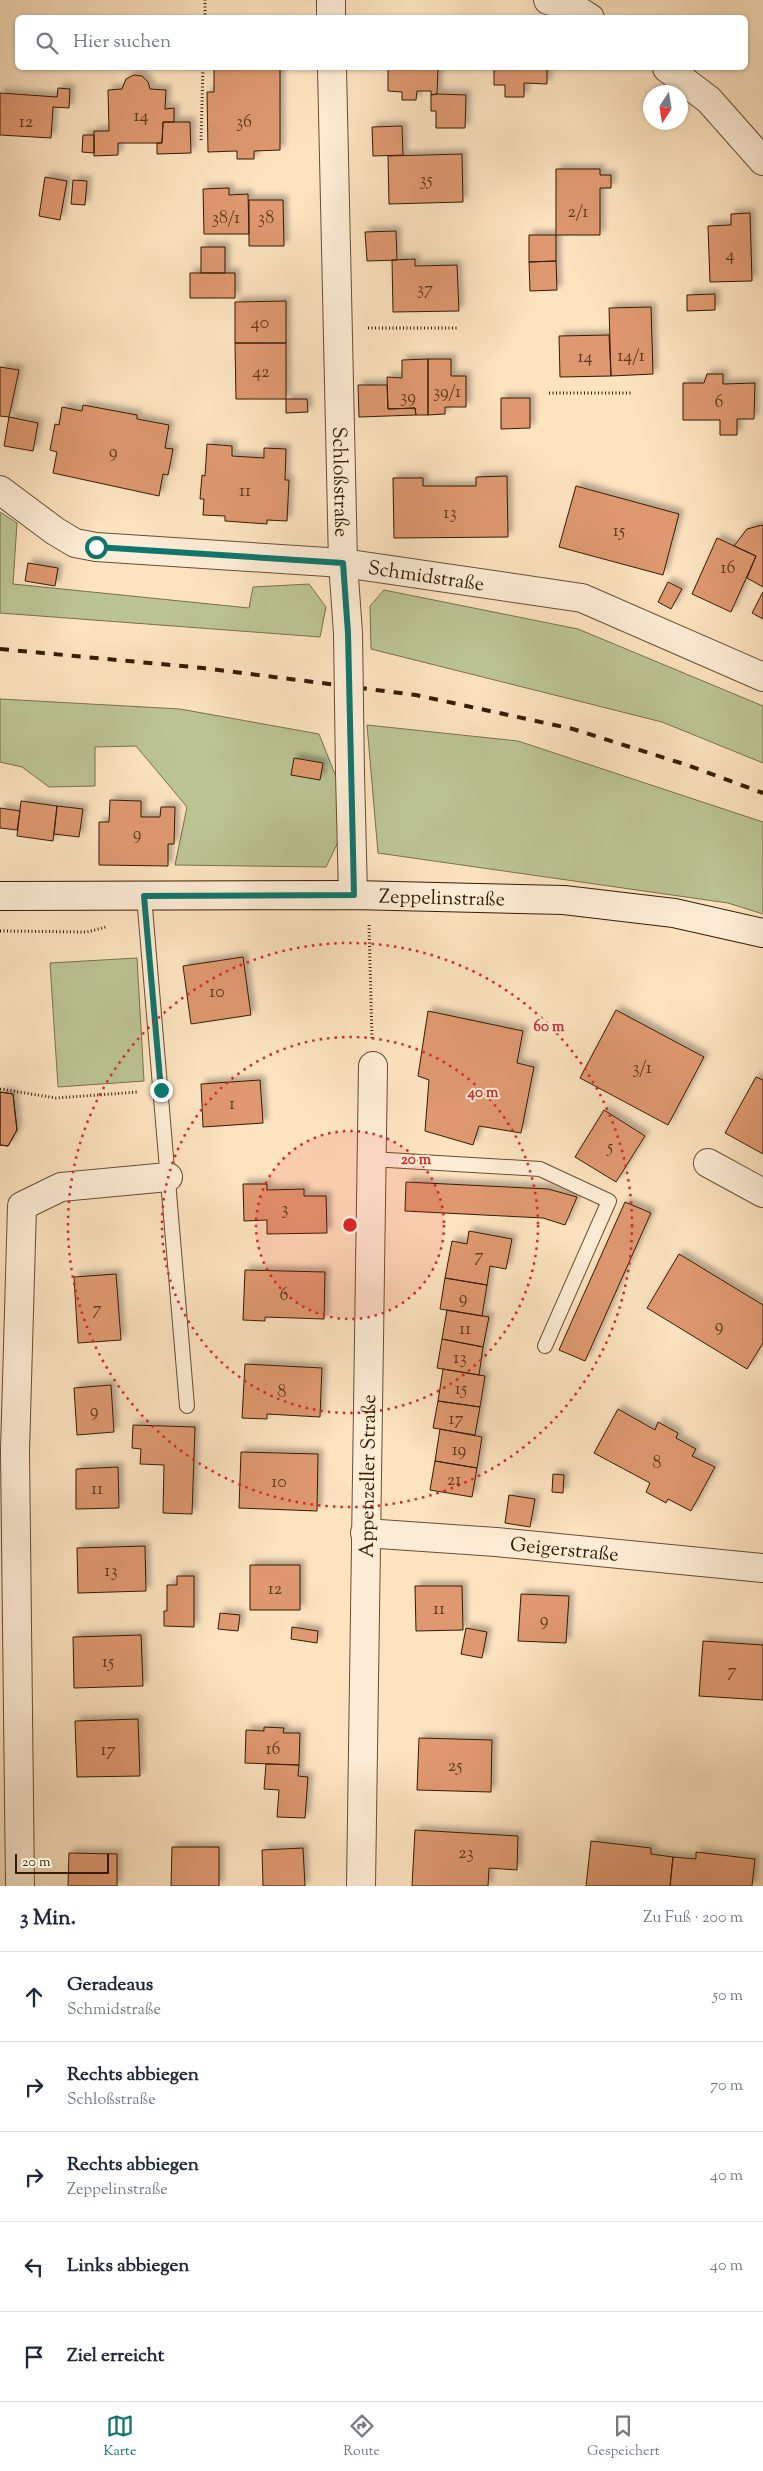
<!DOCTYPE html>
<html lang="de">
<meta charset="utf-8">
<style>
:root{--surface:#fff;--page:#f2f2f3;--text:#1f2937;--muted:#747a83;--line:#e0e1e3;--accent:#0f766e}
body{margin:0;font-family:"Sorts Mill Goudy",serif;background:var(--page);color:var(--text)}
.compass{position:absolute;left:643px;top:85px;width:45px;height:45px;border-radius:50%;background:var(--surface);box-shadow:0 1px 4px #0004;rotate:192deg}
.scale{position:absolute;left:15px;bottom:12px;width:94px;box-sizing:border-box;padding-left:5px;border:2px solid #351c02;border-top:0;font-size:14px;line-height:18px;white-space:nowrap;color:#351c02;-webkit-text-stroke:4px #feedd6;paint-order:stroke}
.stop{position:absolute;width:15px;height:15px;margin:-11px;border:4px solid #0f766e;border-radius:50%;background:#fff}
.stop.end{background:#0f766e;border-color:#fff;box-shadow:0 1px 5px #0008}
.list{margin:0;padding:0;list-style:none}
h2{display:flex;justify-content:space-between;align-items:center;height:65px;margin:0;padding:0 20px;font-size:21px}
h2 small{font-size:16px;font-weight:400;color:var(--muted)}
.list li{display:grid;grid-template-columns:32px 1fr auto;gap:15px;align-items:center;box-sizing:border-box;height:90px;padding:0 20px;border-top:1px solid var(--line)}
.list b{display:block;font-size:19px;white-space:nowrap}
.list p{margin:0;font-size:16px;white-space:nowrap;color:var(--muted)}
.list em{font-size:16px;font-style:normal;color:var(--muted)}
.icon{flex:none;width:28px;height:28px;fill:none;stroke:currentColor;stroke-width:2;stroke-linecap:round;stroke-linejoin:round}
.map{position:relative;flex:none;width:763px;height:1886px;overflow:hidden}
.search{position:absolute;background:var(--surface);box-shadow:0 1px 4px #0004;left:15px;right:15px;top:15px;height:55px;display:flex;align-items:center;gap:12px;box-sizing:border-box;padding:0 18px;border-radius:8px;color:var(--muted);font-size:19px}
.sheet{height:515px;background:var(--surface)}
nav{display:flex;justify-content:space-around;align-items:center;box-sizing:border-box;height:70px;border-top:1px solid var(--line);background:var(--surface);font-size:14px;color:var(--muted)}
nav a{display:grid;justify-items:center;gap:2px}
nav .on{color:var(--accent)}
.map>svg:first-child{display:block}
</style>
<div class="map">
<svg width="763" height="1886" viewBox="0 0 763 1886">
<defs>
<filter id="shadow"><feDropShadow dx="4.5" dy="-4.5" stdDeviation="2.5" flood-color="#0004"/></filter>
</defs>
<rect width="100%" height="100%" fill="#fde3c0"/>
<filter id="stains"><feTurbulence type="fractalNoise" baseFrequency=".004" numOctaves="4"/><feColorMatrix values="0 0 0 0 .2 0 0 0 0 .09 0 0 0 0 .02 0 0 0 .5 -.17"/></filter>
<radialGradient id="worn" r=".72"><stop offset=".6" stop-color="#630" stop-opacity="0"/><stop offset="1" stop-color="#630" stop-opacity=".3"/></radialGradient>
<path fill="#bcc495" stroke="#78704c" d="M0 512 17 523 13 584 249 608 253 587 309 584 326 607 320 637 0 613Z
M384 590 578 629 763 706V763L662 722 371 649 370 606Z
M0 699 180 709 319 734 340 787 342 834 326 867 175 865 187 807 136 746 95 747V786L49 787 22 767 0 762Z
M367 725 518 741 763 822V914L728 903 378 853Z
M137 958 144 1081 58 1087 50 963Z"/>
<path fill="#df9870" stroke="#351c02" filter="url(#shadow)" d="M214 68H280V150L254 151V159H237V151L208 152 207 92H214Z
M388 68H438L437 94 431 95V91H417L416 100H402V92L388 91Z
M494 68H547V84L524 83V97H505V85H494Z
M134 75 142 76 148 82 150 89 166 90 165 109 174 108V122H163L162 143H118V155L94 156V131H109L108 90 122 89 126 79Z
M58 88 70 89 69 108 53 107 51 138 0 135V93L57 97Z
M437 94 466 95 465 128H436V111H431V95Z
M163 122H190L191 153 157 154V143H162Z
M402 126 403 155 373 156 372 127Z
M83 135H94V153L82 152Z
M462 154 463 202 389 204 388 156Z
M556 169H600V175H611V188H600V235H556Z
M45 177 67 181 60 220 39 216Z
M73 180 87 181 85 205 71 204Z
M229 188V195L248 194 249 234H204L203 189Z
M249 200H283L284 246H249Z
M750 213 752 281 710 282 708 226 731 225V214Z
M396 231 397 260 367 261 365 232Z
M529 235H556V261L529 262Z
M201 247H225V273H201Z
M415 259V266L457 265 459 311 393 312 392 260Z
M556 261 557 290 530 291 529 262Z
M190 273H235V298H190Z
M715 294V310L687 311V295Z
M286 301V343H235V302Z
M651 307 653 374 611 376 609 308Z
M609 335 611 376 560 377 559 336Z
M235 343H286V399H236Z
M428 359V415H416L415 408 388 409 387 377 402 378V360Z
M428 359H451V376H466V407H445V414L428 415Z
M0 367 19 370 9 417 0 416Z
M707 374H723V384L755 383 754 419H737V435H720V420H683V383H704Z
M358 385H387L388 409 415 408 416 415 359 417Z
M501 398H530V428L501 429Z
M286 399H307L308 412 286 413Z
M83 405 137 415V419L169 425 165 448 173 449 168 475 163 474 159 496 53 473 57 452 50 450 55 424 59 425 62 407 82 411Z
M9 417 38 423 33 451 4 446Z
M207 444 232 446V456L264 458V448L286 449 285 480H289L287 521 267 520V524L225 521V516L203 515 204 499H200L202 475 205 476Z
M507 476 508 537 394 538 393 478H423V486H476V477Z
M576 486 679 514 663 575 559 547Z
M762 525 763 526V587L747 578 756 556 734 546 747 529Z
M717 538 756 556 731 612 692 594Z
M28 563 58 568 55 586 25 581Z
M668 582 682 589 671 609 658 602Z
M763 592V619L752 613Z
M294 758 323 763 320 780 291 775Z
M110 800 141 801V817H160L161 807H175L174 844H168V866L99 865V822H109Z
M21 801 57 806 53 841 17 836Z
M57 806 83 809 79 837 54 834Z
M0 808 20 811 17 830 0 828Z
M243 957 251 1015 191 1024 183 966Z
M616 1010 704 1057 668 1125 580 1078Z
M428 1011 523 1031 517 1063 534 1067 521 1133 479 1126 473 1145 425 1131 429 1080 418 1076Z
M756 1077 763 1080V1154L725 1133Z
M260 1080 263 1123 203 1127 201 1084Z
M0 1092 13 1094 17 1130 8 1146 0 1145Z
M0 1092 13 1094 17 1130 8 1146 0 1145Z
M604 1110 645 1136 616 1182 575 1157Z
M406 1182 548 1189 577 1197 565 1225 543 1218 405 1211Z
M243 1184H267V1190L304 1189V1196H326L327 1233 267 1234V1220L244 1221Z
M625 1202 651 1213 585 1361 559 1350Z
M469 1231 512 1239 506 1269 490 1266 487 1285 445 1278 452 1241 467 1244Z
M679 1254 763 1305V1343L747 1369 647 1308Z
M245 1270 325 1272 324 1319 265 1317V1321L243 1320Z
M116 1274 121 1340 78 1343 74 1277Z
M445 1278 487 1285 482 1316 440 1309Z
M447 1310 489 1317 483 1347 442 1339Z
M442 1339 483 1347 479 1375 437 1368Z
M245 1364 322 1368 320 1417 267 1414V1419L242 1418Z
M443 1369 485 1376 480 1407 438 1401Z
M111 1385 114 1432 77 1435 74 1388Z
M438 1401 480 1407 475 1435 433 1428Z
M618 1409 655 1430 658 1422 678 1433 676 1438 696 1449 692 1456 715 1467 691 1511 668 1499 666 1503 646 1492 650 1483 594 1453Z
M133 1425 195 1427 192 1514 163 1513 164 1465 140 1464 141 1449 132 1448Z
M440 1429 482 1437 477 1468 435 1461Z
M241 1452 318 1454 317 1511 239 1508Z
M435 1461 477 1468 472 1497 430 1490Z
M118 1467 119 1508 76 1509V1469Z
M553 1474 564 1475 563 1493 552 1492Z
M509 1495 535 1499 530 1527 505 1523Z
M145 1546 146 1591 78 1593 77 1548Z
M250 1565H300V1610H250Z
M177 1576H194V1627L164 1626V1611H167V1585H177Z
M415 1586H462L463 1630 416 1631Z
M521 1594 569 1596 566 1643 518 1641Z
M220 1613 240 1615 238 1631 218 1629Z
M292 1627 318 1631 317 1643 291 1639Z
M466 1628 487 1632 482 1658 461 1654Z
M141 1635 143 1686 74 1688 73 1637Z
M703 1641 763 1645V1700L699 1696Z
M138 1719 140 1776 77 1777 75 1721Z
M264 1727 284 1728 283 1733H300L299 1765 245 1763 246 1730 264 1731Z
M419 1738 492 1740 491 1792 417 1790Z
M266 1764 299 1765 298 1776 308 1777 305 1818 277 1817 279 1790 264 1789Z
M415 1830 518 1836 517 1870 489 1868 488 1886H412Z
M591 1841 651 1848V1854L673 1857 670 1886H586Z
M172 1847H219V1886H171Z
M303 1848 305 1886H263L262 1850Z
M696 1852 755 1859 752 1886H670L673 1857 696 1859Z
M69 1853 117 1854V1886H68Z"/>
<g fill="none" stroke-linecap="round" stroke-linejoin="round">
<g stroke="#674e32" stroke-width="16">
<path id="service" d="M144 896 187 1406
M371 1159 540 1169 609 1201 545 1346"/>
</g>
<g stroke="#674e32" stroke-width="30">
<g id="minor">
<path d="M331 0V18"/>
<path d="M548 0 574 8 590 18"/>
<path id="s1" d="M332 68 343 563 348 633"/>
<path d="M667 68 709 100 763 161"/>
<path id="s2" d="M0 490 55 531 75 543 96 547 343 563 582 598 763 677"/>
<path d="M350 773 353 895"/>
<path d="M708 1163 763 1193"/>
<path id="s3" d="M365 1533 496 1542 763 1568"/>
<path d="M20 1886 15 1451 22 1206 61 1187 168 1177"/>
<path id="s4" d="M361 1886 373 1066"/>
</g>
</g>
<g stroke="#351c02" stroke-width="30">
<g id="secondary">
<path id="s5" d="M0 896 353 895 564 900 674 913 763 933"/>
</g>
</g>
<path stroke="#351c02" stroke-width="3" stroke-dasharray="1 2.5" stroke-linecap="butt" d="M205 18V0
M201 140 203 68
M368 328H457
M549 393H632
M369 925 372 1038
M0 931 87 932 106 927
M0 1089 56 1098 138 1092"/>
<use href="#service" stroke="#feedd6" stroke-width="14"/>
<use href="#minor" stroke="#feedd6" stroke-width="28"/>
<use href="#secondary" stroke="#feedd6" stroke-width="28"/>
<path stroke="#351c02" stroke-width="4" stroke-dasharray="9 9" stroke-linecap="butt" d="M0 649 203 668 416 695 573 729 687 765 763 793"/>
<g stroke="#674e32" stroke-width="30" stroke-linecap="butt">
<path id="minor-bridge" d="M348 633 350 773"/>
</g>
<use href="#minor-bridge" stroke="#feedd6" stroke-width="28"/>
</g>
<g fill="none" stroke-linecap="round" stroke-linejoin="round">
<path stroke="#0f766e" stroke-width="6" d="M96 547 343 563 348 633 354 895 144 896 161 1090"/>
</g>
<circle cx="350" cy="1225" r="94" fill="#d62828" fill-opacity=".12"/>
<g fill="none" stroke="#d62828" stroke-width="2.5" stroke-dasharray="2.5 5">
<circle cx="350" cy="1225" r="94"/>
<circle cx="350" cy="1225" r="188"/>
<circle cx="350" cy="1225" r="282"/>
</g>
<g text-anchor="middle" stroke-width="4" stroke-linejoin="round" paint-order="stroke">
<g font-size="18" fill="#603b1e">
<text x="141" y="121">14</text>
<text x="26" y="127">12</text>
<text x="244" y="127">36</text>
<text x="426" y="185">35</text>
<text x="578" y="217">2/1</text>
<text x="226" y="223">38/1</text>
<text x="266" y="223">38</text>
<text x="730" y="260">4</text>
<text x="425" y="294">37</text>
<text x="260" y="328">40</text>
<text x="631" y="361">14/1</text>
<text x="585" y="362">14</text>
<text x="261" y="377">42</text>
<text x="447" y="397">39/1</text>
<text x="408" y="402">39</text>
<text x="719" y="407">6</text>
<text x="113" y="457">9</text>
<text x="245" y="496">11</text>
<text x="450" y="518">13</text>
<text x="619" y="536">15</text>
<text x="728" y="573">16</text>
<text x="137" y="839">9</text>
<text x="217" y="997">10</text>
<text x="642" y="1073">3/1</text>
<text x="232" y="1109">1</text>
<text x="610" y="1152">5</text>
<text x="285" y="1214">3</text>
<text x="479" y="1261">7</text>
<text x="284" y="1300">6</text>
<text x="463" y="1303">9</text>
<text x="97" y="1314">7</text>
<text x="719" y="1331">9</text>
<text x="465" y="1334">11</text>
<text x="460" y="1363">13</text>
<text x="461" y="1394">15</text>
<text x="282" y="1397">8</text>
<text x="94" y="1416">9</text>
<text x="456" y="1424">17</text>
<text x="459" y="1455">19</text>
<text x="657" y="1468">8</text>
<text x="454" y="1485">21</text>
<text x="279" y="1487">10</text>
<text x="97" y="1494">11</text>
<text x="111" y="1576">13</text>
<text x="275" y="1594">12</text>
<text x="439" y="1614">11</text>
<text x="544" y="1625">9</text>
<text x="108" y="1667">15</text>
<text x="732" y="1676">7</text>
<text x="273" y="1754">16</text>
<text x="108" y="1755">17</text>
<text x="455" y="1771">25</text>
<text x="466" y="1858">23</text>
</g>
<g font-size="20" fill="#351c02" stroke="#feedd6">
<text dy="7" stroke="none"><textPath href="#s1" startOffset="414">Schloßstraße</textPath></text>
<text dy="7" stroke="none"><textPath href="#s2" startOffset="445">Schmidstraße</textPath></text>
<text dy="7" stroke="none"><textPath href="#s5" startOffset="442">Zeppelinstraße</textPath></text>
<text dy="7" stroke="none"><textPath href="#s4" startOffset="410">Appenzeller Straße</textPath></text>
<text dy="7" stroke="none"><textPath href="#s3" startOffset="200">Geigerstraße</textPath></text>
</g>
</g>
<circle cx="350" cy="1225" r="8" fill="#d62828" stroke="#feedd6" stroke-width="2.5"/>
<g font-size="15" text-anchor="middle" font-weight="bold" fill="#d62828" stroke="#feedd6" stroke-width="4" stroke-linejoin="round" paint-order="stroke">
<text x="549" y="1031">60 m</text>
<text x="483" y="1097">40 m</text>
<text x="416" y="1164">20 m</text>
</g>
<rect width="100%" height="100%" filter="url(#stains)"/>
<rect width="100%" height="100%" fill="url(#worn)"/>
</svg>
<svg class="compass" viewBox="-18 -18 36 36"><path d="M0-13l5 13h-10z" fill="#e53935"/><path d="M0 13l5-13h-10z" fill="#747a83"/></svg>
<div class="scale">20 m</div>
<div class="stop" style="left:96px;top:547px"></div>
<div class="stop end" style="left:161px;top:1090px"></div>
<div class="search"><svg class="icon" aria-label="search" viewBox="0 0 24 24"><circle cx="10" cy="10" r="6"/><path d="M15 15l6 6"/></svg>Hier suchen</div>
</div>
<section class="sheet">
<h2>3 Min.<small>Zu Fuß · 200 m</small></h2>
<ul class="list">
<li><svg class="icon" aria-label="ahead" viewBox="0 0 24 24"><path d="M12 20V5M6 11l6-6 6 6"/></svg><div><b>Geradeaus</b><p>Schmidstraße</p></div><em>50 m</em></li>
<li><svg class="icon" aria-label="right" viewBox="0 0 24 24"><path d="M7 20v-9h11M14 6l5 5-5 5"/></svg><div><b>Rechts abbiegen</b><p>Schloßstraße</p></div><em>70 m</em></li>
<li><svg class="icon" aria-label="right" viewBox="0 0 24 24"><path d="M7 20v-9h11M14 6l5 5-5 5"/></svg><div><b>Rechts abbiegen</b><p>Zeppelinstraße</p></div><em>40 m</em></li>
<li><svg class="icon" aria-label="left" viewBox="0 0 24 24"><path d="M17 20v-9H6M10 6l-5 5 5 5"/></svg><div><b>Links abbiegen</b></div><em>40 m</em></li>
<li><svg class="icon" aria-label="arrive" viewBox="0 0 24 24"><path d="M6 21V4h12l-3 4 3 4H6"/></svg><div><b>Ziel erreicht</b></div></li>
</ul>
</section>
<nav>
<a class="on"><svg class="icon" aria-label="map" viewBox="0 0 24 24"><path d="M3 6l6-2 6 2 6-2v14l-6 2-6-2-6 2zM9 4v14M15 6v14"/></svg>Karte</a>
<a><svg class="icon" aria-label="directions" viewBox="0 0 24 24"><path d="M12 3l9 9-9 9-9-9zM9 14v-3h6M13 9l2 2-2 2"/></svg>Route</a>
<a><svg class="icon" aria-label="saved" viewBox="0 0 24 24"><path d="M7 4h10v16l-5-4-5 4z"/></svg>Gespeichert</a>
</nav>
